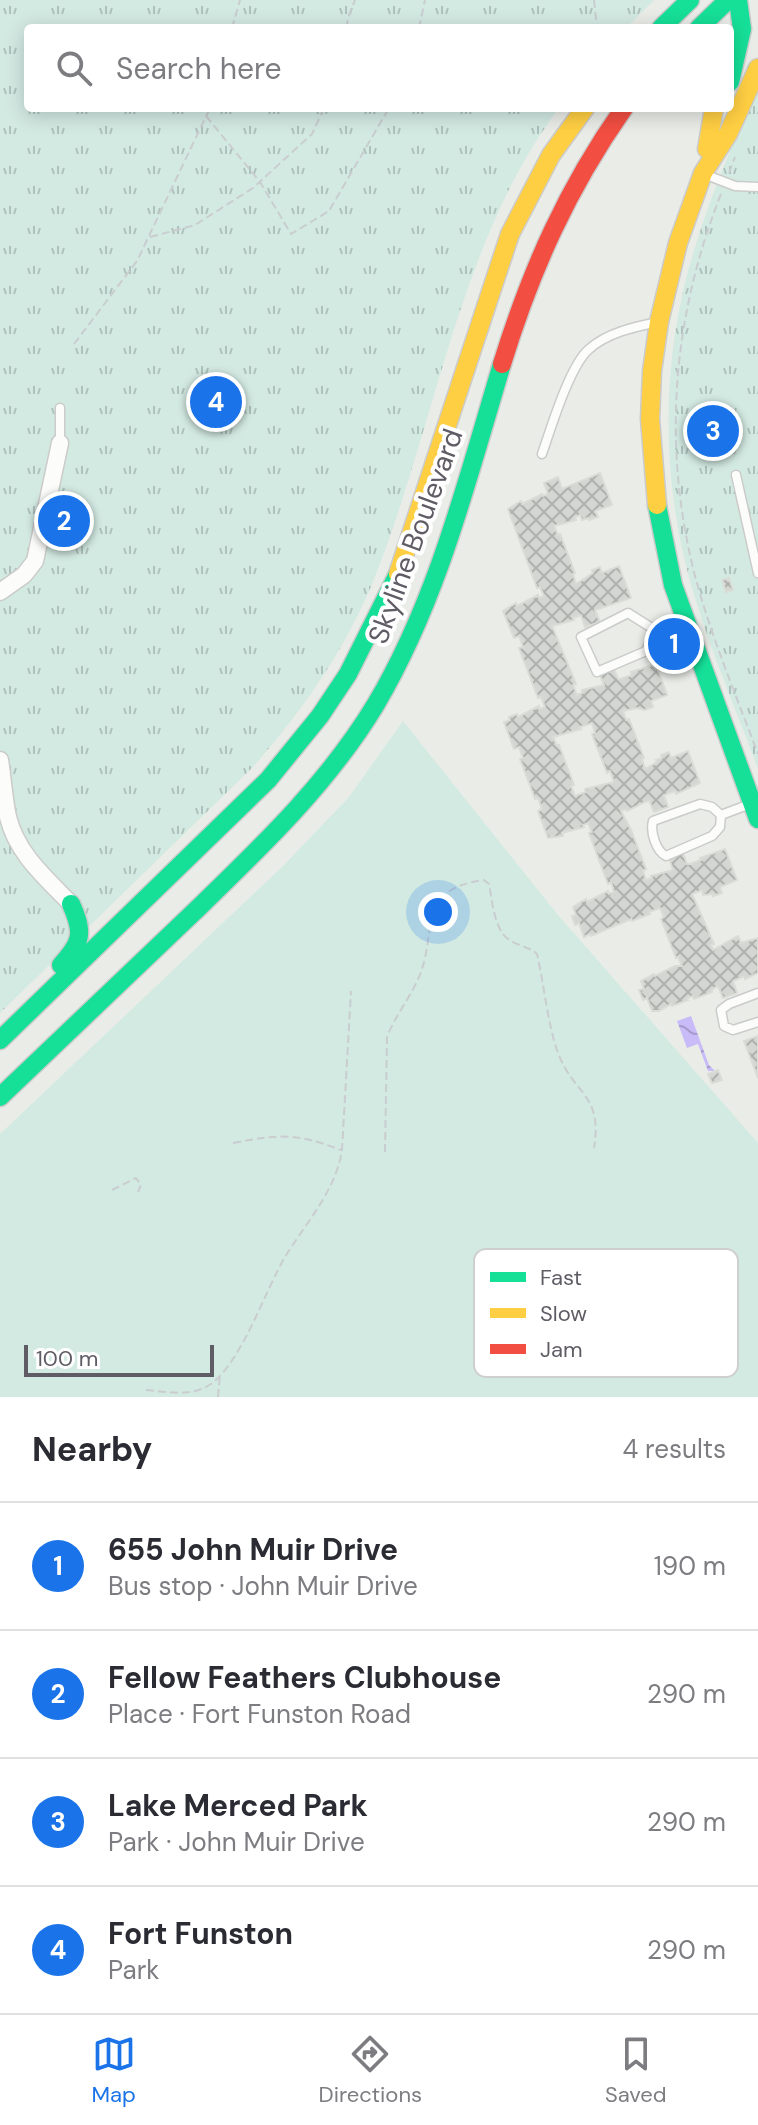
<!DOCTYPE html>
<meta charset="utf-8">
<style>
:root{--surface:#fff;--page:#f2f2f3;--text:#2b2b33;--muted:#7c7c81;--line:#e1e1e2;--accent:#1a73e8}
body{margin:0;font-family:"DM Sans",sans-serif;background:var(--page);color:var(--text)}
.scale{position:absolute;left:24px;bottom:20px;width:190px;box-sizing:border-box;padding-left:8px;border:4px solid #605c65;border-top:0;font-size:22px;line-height:28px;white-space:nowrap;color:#605c65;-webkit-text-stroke:6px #fff;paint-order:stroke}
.you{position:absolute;left:438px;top:912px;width:28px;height:28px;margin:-20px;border:6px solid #fff;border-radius:50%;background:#1a73e8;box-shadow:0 0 0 12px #1a73e833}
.badge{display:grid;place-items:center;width:52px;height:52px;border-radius:50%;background:var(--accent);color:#fff;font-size:26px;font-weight:700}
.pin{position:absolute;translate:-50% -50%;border:4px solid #fff;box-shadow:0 2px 8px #0006}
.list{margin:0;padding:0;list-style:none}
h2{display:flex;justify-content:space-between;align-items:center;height:104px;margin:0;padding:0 32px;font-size:34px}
h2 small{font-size:26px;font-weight:400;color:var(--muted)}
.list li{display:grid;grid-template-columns:52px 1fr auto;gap:24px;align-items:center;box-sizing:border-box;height:128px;padding:0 32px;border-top:2px solid var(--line)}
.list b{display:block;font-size:30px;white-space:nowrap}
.list p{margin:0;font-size:26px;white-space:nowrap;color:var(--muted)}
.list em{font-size:26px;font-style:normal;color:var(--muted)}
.icon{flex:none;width:44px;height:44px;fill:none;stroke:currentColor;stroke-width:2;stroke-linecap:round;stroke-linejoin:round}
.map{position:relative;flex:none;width:758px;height:1397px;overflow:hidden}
.search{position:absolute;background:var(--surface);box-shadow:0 4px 20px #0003;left:24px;right:24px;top:24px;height:88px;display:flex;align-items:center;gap:20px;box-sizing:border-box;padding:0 28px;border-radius:8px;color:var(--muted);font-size:30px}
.sheet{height:616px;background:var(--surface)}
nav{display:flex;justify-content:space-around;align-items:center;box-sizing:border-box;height:112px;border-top:2px solid var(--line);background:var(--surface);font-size:22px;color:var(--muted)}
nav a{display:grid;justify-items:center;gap:4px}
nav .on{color:var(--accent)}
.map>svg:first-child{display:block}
</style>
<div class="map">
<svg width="758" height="1397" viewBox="0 0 758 1397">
<defs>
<pattern id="park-tufts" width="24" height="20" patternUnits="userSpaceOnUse" patternTransform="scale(2)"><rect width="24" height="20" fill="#d3eae3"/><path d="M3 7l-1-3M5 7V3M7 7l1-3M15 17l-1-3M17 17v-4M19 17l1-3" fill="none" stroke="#afc1bc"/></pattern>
<pattern id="water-waves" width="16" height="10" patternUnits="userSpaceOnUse" patternTransform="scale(2)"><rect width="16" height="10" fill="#c8bbf8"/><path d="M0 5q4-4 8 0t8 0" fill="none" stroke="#a69bcc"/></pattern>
<pattern id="building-cross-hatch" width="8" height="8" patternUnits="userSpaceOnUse" patternTransform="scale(2)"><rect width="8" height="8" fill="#d4d6d2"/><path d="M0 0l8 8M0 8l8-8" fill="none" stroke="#afb1ae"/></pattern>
</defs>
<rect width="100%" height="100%" fill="#eaede7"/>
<path fill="#d3eae3" d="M403 721 558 915 758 1143V1397H0V1134L282 867 349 797Z"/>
<path fill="url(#park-tufts)" d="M0 0H654L626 28H28V108H559C460 239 436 422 376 574 348 646 304 709 253 767L0 1013Z
M758 83V769C735 707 708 645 690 581 660 472 661 355 695 247 712 191 736 137 758 83Z"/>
<path fill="url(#water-waves)" d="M691 1016 709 1065 715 1071H708L698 1044 687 1048 677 1021Z"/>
<path fill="url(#building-cross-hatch)" stroke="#dadcd6" stroke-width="2" fill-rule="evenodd" d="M600 473 612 505 595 511 598 517 589 520 588 518 582 520 580 515 575 517 576 520 554 526 558 535 560 534 575 573 573 574 576 584 593 573 592 570 600 567 602 573 619 566 631 598 595 610 600 622 585 627 581 615 573 618 574 620 552 626 576 684 573 685 577 695 582 693V690L604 685 599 673 613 667 618 679H620L632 675 631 672 656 664 667 695 651 701 653 707 645 710 637 708 623 711 626 720 629 719 644 758 642 759 645 769 657 762 656 760 662 758 661 755 669 752 671 758 688 751 700 783 676 794 675 791 664 795 668 807 654 812 649 800 627 811 626 809 621 811 631 830 646 869 643 871 646 880 652 878 651 876 673 870 669 858 683 853 687 864H690L701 860 700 858 725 849 737 880 720 887 722 893 713 896V894L703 895 702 890 692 894 714 944 711 945 713 950 738 936 741 943 758 938V973L745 979 744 976 733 981 737 993 723 998 718 986 712 989V992L694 999 693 996 687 998 688 1000 672 1006 671 1004 659 1011H652L647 998 643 1000 639 990 644 989 641 981 654 974 655 976 675 966H682L678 957 676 958 661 919 664 917 660 908 649 912 650 914 632 921 631 919 591 936 590 934 584 937 579 923 575 925 572 916 576 915 573 907 586 899 587 902 608 891 609 894 614 892 611 882 608 884 589 833 592 832 588 823 583 825 584 827 562 833 563 836 548 838 538 811 542 809 538 798 535 799 520 759 523 758 519 747 514 749 504 722 510 720 509 717 517 714 518 717 539 706V709L545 707 541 697 538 698 519 648 523 647 519 636 514 638 503 611 516 603 517 606 538 595 539 598 544 596 540 587 537 588 508 509 521 501 522 504 542 494 543 496 548 494 544 483 558 477 562 489ZM592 723 595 733 592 734 607 773 610 771 614 782 585 789 586 792 575 796 571 786 574 785 559 745 557 746 553 737 581 729 580 727Z
M54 506 78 512 73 535 49 530Z
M729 578 733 590 726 592 722 580Z
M758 1036V1078L744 1041Z
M718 1070 722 1080 712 1083 708 1074Z"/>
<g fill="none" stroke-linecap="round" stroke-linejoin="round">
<g stroke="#cbcbca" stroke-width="11">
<path id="lane" d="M704 174 735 186 758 187
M60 443V408
M542 454C551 428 569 368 588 350 606 333 634 327 658 322
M736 475 758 573
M655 630 646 651 597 672 581 637 628 613 655 630 683 618
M700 804 712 807 721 815 720 827 712 836 666 856C656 851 650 832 653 821Z
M721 815 750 804
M758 993 729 1004 721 1010 724 1026 733 1030 758 1022"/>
</g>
<g stroke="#cbcbca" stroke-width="19">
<path id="street" d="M0 592 24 575 35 561 60 443
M0 760C3 779 4 798 8 817 17 854 46 878 71 904"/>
</g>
<g stroke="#cccbcb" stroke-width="21">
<path id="fast" d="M661 28 690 0
M699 28 728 0
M757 70 758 69
M730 82 742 29 738 0
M657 505 673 585 758 819
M61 965C82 942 84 933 71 904
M0 1040 268 780 320 716 348 674 398 574
M0 1097C64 1036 129 974 193 913 259 849 328 784 376 704 438 599 467 480 502 364"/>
</g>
<g stroke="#cccbcb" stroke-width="21">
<path id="slow" d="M707 149 714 108
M657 505 650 419 652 371 659 322 678 243 703 173 728 134 758 68
M398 574 510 234 551 155 585 108"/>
</g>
<g stroke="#cccbcb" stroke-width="21">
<path id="jam" d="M502 364C531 270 567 189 624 108"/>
</g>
<path stroke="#cacdcf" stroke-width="2" stroke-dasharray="8 4" stroke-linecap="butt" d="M594 0 597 28
M232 28 240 0
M346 28 349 15 355 0
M419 28 425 0
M206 116 260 182 291 234 329 211 389 108
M729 173 735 157
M721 194C672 318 662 447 695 576 711 636 736 695 758 754
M150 237 195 225 253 188 312 134 324 108
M74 344 137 261 210 108
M233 1143C281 1134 296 1133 341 1150
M385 1152 387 1037C395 1016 410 998 419 977 438 932 415 889 484 880L489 884C492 899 494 929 508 939 517 946 528 946 537 954 544 984 548 1026 558 1053 574 1095 603 1094 594 1148
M112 1190 136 1178 141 1185 138 1192
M146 1390C168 1392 192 1397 211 1384 242 1361 265 1291 285 1257 306 1223 336 1190 342 1150L351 991
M218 1397 220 1374"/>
<use href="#lane" stroke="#fcfcfb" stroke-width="8"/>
<use href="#street" stroke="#fcfcfb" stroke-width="16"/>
<use href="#fast" stroke="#16e098" stroke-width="18"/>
<use href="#slow" stroke="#ffcf43" stroke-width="18"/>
<use href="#jam" stroke="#f24e42" stroke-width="18"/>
</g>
<g text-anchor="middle" stroke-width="8" stroke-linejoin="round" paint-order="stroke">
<g font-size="28" fill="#605c65" stroke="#fff">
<text transform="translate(415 536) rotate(-70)" y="10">Skyline Boulevard</text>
</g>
</g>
<rect x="474" y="1249" width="264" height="128" rx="12" fill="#fff" stroke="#cfced1" stroke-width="2"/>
<rect x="490" y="1272" width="36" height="10" fill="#16e098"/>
<rect x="490" y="1308" width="36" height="10" fill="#ffcf43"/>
<rect x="490" y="1344" width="36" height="10" fill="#f24e42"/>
<g font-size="22" fill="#605c65">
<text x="540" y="1285">Fast</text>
<text x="540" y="1321">Slow</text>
<text x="540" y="1357">Jam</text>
</g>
</svg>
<div class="scale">100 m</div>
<div class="you"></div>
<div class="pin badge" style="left:674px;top:644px">1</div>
<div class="pin badge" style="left:64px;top:521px">2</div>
<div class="pin badge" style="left:713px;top:431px">3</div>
<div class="pin badge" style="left:216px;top:402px">4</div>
<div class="search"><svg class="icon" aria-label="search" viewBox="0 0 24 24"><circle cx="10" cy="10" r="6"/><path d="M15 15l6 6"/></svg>Search here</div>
</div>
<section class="sheet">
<h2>Nearby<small>4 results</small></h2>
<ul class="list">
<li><span class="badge">1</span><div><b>655 John Muir Drive</b><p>Bus stop · John Muir Drive</p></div><em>190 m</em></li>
<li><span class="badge">2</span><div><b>Fellow Feathers Clubhouse</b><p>Place · Fort Funston Road</p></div><em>290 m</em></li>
<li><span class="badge">3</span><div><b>Lake Merced Park</b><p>Park · John Muir Drive</p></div><em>290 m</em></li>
<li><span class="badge">4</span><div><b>Fort Funston</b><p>Park</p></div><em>290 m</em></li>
</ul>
</section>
<nav>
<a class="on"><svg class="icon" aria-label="map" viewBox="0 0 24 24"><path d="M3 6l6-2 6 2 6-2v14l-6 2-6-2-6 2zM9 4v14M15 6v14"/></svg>Map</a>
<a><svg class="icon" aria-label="directions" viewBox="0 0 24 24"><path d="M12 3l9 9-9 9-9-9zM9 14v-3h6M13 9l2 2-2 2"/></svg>Directions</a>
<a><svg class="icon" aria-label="saved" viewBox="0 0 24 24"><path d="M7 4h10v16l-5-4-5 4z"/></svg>Saved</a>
</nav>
